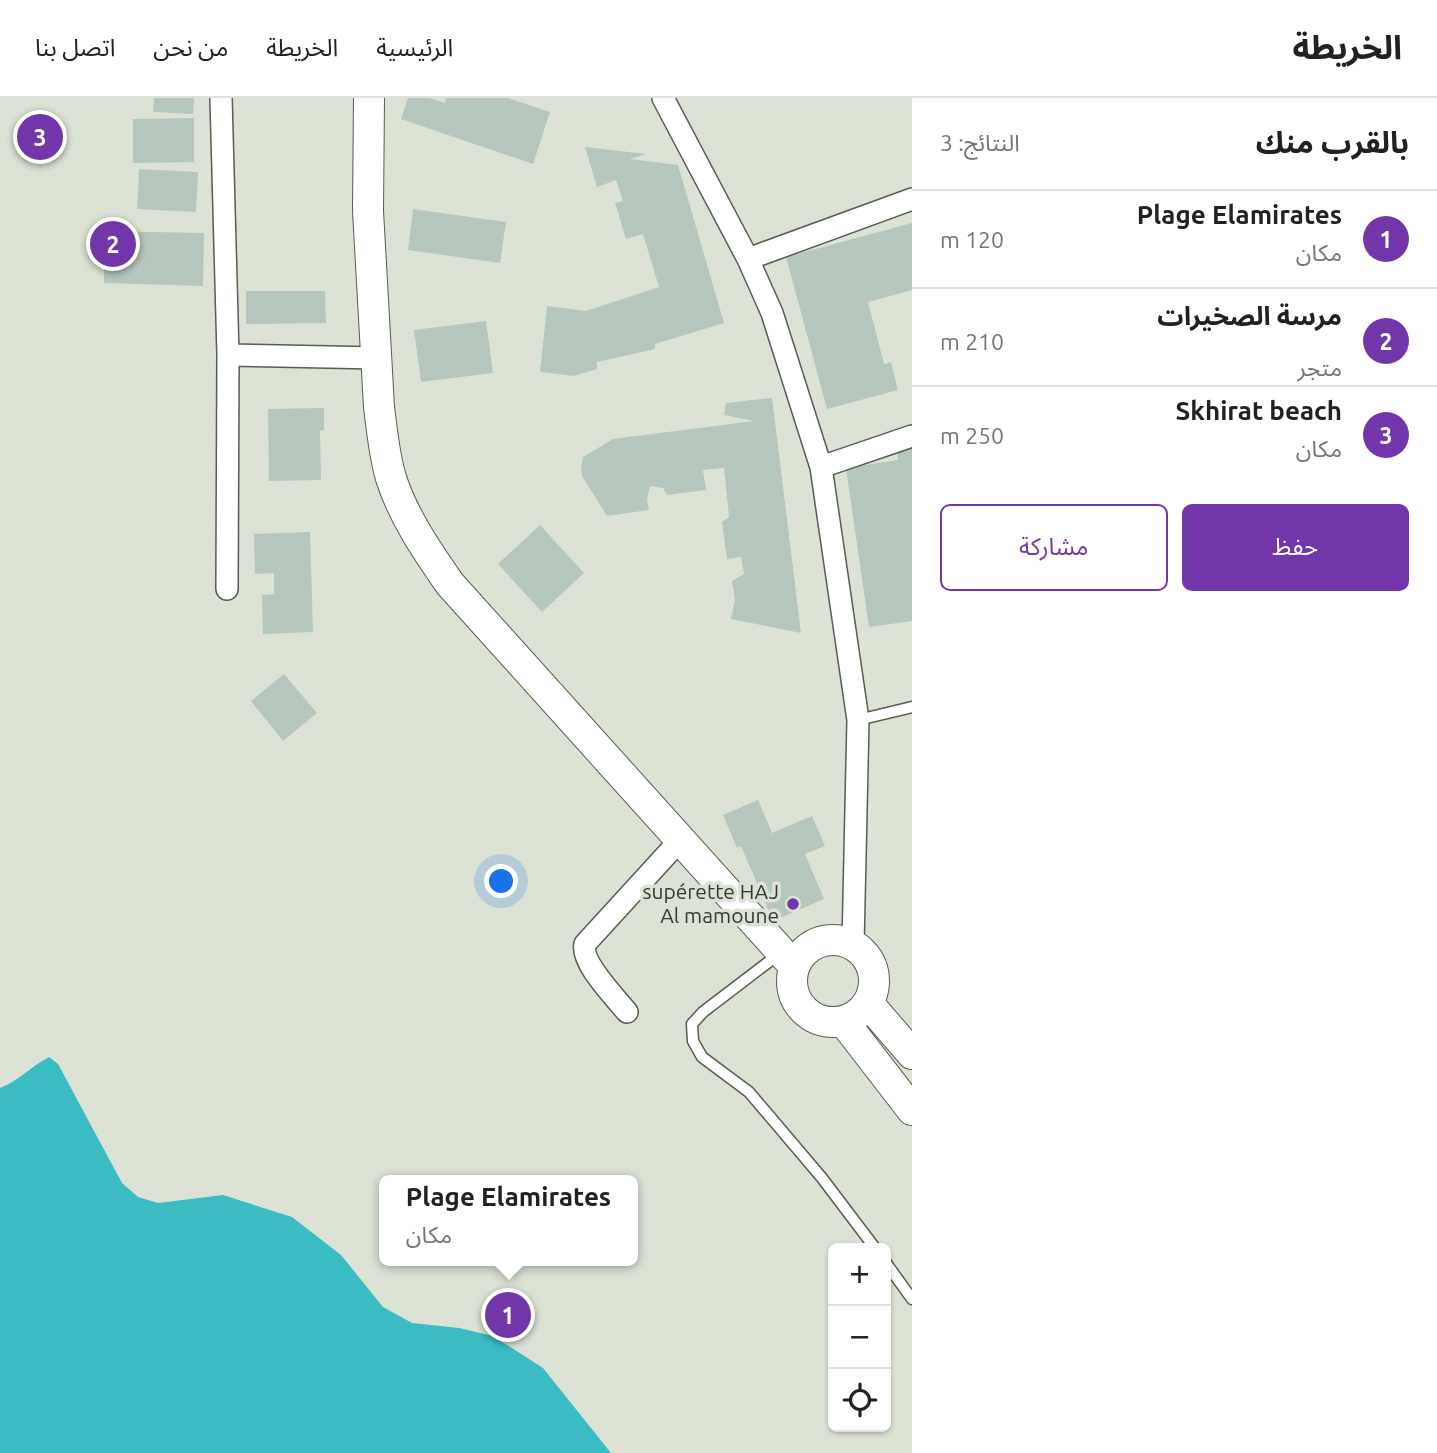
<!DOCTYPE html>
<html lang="ar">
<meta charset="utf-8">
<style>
:root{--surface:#fff;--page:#f6f6f6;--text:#202124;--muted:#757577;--line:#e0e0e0;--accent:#7235aa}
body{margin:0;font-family:Ubuntu,"Noto Sans Arabic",sans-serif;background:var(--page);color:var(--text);direction:rtl}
.controls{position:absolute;right:21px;bottom:21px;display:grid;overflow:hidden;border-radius:10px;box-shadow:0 2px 5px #0004}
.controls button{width:63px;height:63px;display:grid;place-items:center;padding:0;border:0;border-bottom:2px solid var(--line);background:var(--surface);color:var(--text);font:35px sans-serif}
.you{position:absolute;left:502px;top:784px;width:24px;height:24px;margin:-18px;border:5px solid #fff;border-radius:50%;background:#1a73e8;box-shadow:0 0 0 10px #1a73e833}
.badge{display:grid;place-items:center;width:46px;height:46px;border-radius:50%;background:var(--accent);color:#fff;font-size:23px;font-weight:700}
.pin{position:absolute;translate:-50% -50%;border:4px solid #fff;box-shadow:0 2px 7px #0006}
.popup{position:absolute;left:379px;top:1077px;width:259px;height:91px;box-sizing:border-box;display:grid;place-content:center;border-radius:10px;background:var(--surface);filter:drop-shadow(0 2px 5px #0005);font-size:23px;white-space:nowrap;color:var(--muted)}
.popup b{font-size:26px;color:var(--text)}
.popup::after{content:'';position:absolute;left:50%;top:100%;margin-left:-14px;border:14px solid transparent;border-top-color:var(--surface)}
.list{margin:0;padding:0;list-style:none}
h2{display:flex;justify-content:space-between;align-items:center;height:91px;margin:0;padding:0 28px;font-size:30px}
h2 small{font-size:23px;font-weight:400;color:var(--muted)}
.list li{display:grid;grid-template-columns:46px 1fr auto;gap:21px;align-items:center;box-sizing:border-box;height:98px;padding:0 28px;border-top:2px solid var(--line)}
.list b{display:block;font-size:26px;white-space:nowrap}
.list p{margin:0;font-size:23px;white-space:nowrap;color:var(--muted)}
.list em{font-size:23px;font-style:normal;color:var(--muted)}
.actions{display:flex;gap:14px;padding:21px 28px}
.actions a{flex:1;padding:16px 0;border:2px solid var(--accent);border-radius:10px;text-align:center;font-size:24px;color:var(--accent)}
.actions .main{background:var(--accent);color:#fff}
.icon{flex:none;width:38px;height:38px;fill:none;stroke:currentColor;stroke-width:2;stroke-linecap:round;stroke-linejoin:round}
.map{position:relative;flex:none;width:912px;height:1355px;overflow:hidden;direction:ltr}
header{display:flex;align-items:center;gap:42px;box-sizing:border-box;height:98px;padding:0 35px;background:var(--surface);border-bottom:2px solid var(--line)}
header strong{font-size:33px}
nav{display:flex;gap:38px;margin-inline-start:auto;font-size:24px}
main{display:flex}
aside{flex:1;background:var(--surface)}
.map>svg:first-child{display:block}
</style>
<header>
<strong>الخريطة</strong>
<nav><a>الرئيسية</a><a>الخريطة</a><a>من نحن</a><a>اتصل بنا</a></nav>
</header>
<main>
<aside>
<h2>بالقرب منك<small>النتائج: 3</small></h2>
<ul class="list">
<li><span class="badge">1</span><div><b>Plage Elamirates</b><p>مكان</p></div><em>120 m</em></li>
<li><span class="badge">2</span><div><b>مرسة الصخيرات</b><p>متجر</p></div><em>210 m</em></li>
<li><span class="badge">3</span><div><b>Skhirat beach</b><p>مكان</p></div><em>250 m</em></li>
</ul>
<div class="actions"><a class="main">حفظ</a><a>مشاركة</a></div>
</aside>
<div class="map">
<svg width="912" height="1355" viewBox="0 0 912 1355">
<rect width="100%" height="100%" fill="#dce3d5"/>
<path fill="#3abcc2" d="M49 959 58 966 122 1085 138 1099 158 1105 223 1097 292 1119 341 1157 383 1209 412 1225 459 1230 493 1238 543 1270 611 1355H0V990C19 983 31 968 49 959Z"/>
<path fill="#b5c6bd" d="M154 0H194L193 16 153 14Z
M408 0H429L445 5 446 0H508L550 14 533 66 401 21Z
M194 20V64L133 65V21Z
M585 49 646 56 630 61 678 67 724 225 655 246V251L597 264V271L574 278 540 274 547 208 586 213 659 189 643 136 626 141 615 105 623 103 616 82 597 89Z
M139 71 198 74 196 114 137 111Z
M413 111 506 124 500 165 408 152Z
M912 125V192L868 204 884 266 891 264 898 292 827 311 786 159Z
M104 133 204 135 203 188 104 185Z
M246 193H325L326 225 246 226Z
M486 223 493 275 421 284 414 232Z
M772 300 801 535 731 521 735 502 732 483 744 476 741 459 727 461 722 424 729 419 724 370 703 372 706 392 667 397 663 390 650 388 647 401 649 412 607 418 582 378 581 370 583 359 613 341 754 323 724 317 726 305Z
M324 310V332L320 333 321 382 269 383 268 311Z
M912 350V523L869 529 846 370 898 362 897 352Z
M540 427 584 475 542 514 498 466Z
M310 434 313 534 263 536 262 497 274 496V475L255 476 254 436Z
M284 576 317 615 283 643 251 603Z
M758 702 772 735 812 718 825 748 805 756 824 801 773 823 741 748 737 750 723 717Z"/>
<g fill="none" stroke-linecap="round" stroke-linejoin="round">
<g stroke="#565c50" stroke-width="13">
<path id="lane" d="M858 622 912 609
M779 856 703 914 692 926 693 943 702 959 749 994 822 1080 875 1150
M886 1165 912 1201"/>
</g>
<g stroke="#565c50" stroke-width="24">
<path id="street" d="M221 0 228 257 378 260
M663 0 748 161 772 215 821 369 858 622 853 847
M748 161 912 101
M821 369 912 338
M227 491 228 257
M627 914C615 899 580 864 585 846L681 741"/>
</g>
<g stroke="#565c50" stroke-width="32">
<path id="secondary" d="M369 0 368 113 379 309C382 332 384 357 391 380 403 418 427 453 450 486L794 868
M792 883a41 41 0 1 1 82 0a41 41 0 1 1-82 0Z
M868 905 912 956
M844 924 912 1012"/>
</g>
<use href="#lane" stroke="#fff" stroke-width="10"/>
<use href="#street" stroke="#fff" stroke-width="21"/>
<use href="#secondary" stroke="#fff" stroke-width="30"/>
</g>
<circle fill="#7235aa" stroke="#dce3d5" stroke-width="2.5" cx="793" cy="806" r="7"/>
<g text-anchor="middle" stroke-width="7" stroke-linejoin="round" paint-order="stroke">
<g font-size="21" fill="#343731" stroke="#dce3d5" text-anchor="end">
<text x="779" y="801">supérette HAJ<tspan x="779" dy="24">Al mamoune</tspan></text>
</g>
</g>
</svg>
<div class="controls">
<button>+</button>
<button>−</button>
<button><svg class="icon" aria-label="locate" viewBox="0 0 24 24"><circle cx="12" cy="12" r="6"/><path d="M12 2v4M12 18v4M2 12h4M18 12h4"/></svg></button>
</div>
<div class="you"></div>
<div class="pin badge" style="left:508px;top:1217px">1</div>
<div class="popup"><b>Plage Elamirates</b>مكان</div>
<div class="pin badge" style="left:113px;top:146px">2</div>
<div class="pin badge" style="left:40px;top:39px">3</div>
</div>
</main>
